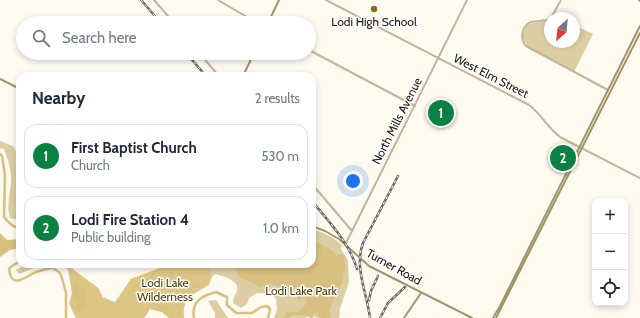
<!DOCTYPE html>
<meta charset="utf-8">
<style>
:root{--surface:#fff;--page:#f6f6f7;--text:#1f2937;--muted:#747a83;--line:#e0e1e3;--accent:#0b8043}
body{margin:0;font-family:Cabin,sans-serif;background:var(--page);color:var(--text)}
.controls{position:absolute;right:12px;bottom:12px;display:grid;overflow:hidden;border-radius:8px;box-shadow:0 2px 6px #0003}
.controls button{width:36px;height:36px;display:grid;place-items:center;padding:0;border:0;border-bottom:1px solid var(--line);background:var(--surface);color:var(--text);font:20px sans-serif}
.compass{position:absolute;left:544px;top:12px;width:36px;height:36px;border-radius:50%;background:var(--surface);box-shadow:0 2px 6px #0003;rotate:207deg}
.you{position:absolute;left:353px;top:181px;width:14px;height:14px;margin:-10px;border:3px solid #fff;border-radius:50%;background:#1a73e8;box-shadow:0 0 0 6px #1a73e833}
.badge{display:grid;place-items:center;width:26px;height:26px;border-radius:50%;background:var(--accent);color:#fff;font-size:13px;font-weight:700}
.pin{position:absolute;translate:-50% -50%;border:2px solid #fff;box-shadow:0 1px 4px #0006}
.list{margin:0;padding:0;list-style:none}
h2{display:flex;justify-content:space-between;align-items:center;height:52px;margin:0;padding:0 16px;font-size:17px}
h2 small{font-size:13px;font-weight:400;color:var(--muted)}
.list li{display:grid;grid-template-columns:26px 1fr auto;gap:12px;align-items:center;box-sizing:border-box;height:64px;margin:0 8px 8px;padding:0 8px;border:1px solid var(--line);border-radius:12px}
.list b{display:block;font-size:15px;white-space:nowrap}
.list p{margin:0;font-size:13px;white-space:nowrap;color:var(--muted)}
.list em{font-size:13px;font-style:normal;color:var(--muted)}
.icon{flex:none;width:22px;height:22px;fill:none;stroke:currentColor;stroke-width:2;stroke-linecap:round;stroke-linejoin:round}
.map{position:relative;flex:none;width:640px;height:318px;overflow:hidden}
.search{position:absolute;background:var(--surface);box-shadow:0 2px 6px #0003;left:16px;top:16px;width:300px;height:44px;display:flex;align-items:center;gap:10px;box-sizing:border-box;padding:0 14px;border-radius:22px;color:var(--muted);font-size:15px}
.panel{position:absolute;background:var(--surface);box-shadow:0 2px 6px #0003;left:16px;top:72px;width:300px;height:196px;border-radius:12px}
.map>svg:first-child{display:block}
</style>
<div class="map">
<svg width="640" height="318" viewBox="0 0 640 318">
<rect width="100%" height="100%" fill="#fffbf1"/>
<path fill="#dccda3" d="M550 20V42H574V25L593 34 574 72 529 49 522 37 526 26C537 20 541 24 550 20Z
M0 141 13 146 20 158V220L10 218C6 206 10 195 11 183 12 171 8 160 4 149L0 148Z
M312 229C323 232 333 237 342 245L341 249 348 260 349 282 340 308 339 318H318L313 316 304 318H274L277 309 276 299 270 293H257L249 298 247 304 241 308 233 303C233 298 235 295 237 291 240 280 224 277 216 274L213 275 209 285 187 298 183 309 184 318H169L162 312 150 309 144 318H77C59 298 88 282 61 264H68L75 271 98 288 103 297 115 302 131 279 171 264H312Z
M29 264H42L20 274 15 270Z
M216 300 228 318H215V313L208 301Z"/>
<path fill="#ddc584" d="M171 264H211L209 284C192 295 182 296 184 318H169L162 312 150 309 144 318H76L69 303 72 294 68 269 75 271 98 288 102 298 115 303 131 279Z"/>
<path fill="#d8c080" d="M0 233 7 240 20 239V248L10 250 0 257Z
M312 241C321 244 328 247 335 253L336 256 341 254 344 256 346 269 343 275V282L340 285 337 293 335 294C333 301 331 306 329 313L331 315 330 318H322L318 316V313L316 312 312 315 314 318H309L310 316C303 316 294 312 288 318H284L286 312H298L308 302 305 299H301L300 301 297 299 302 290V286L296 287 292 292H289C283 289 274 282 266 284 264 285 263 287 260 287L240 277 232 264H312Z
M74 284 85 288 88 296 83 310 78 312 76 308 77 302 72 297Z"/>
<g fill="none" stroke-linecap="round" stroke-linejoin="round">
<path stroke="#d8c080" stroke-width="1" d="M136 318 142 311 152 304 171 310C179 308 180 299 185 293 191 286 201 287 207 281"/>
<path stroke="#d8c080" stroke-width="2.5" d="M0 154 2 156 5 175 4 217C8 222 13 228 20 228
M20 261 12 266 9 269C11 289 24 278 34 273 40 270 47 269 53 268L60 273 62 278 66 293V318
M194 318C191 301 202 296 216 292L227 297V305L236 313H252L261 307 267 306 270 309 268 318"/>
<path stroke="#c0b69b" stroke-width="2" d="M154 0 174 23
M218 0 257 23
M326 0 529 105C541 114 548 128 560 137L640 178
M551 18 561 0
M550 19C544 22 538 20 531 22 521 26 520 39 526 46L608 90
M309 50 415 106
M199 53 219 76
M312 184 352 231
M345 245 467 0"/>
<path stroke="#a3946b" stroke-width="2" d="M639 0 640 1
M268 23 279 0
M243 76 254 53
M0 79 20 89
M312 226 325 231 339 239 369 266 472 318
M404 318 421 293
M493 318 500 306 640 26
M496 318 640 33"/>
<g stroke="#6b685f" stroke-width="2.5">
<path id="rail" d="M141 0 161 23
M186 53 206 76
M312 201C329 222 349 242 357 269
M369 300 371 291 378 276
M370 318C367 293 354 268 363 243L398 176
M380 318 388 303 405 287"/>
</g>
<use href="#rail" stroke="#fff" stroke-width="1" stroke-dasharray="3" stroke-linecap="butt"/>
</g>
<circle fill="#8a6e0f" stroke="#fff" stroke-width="1.5" cx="374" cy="9" r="4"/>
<g text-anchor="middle" stroke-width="3" stroke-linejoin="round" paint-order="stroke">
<g font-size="12" fill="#1a170e" stroke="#fff">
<text x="374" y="26">Lodi High School</text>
</g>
<g font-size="12" fill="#1a170e" stroke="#fff">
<text transform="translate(491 76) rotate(27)" y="4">West Elm Street</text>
<text transform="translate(397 121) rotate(-63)" y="4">North Mills Avenue</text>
<text transform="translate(394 267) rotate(29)" y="4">Turner Road</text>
</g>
<g font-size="12" fill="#4e3e08" stroke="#fff">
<text x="165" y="287">Lodi Lake<tspan x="165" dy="14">Wilderness</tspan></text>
<text x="301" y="295">Lodi Lake Park</text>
</g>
</g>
</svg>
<div class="controls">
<button>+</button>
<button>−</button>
<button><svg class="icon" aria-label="locate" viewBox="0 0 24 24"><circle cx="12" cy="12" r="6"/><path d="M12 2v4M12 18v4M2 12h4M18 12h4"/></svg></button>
</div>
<svg class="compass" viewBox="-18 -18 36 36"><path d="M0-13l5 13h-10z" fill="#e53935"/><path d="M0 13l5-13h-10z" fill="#747a83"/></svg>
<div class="you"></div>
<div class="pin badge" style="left:441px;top:113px">1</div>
<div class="pin badge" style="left:563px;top:158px">2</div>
<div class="search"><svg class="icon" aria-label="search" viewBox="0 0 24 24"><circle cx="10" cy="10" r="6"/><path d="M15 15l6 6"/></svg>Search here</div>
<section class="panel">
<h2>Nearby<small>2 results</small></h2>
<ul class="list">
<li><span class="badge">1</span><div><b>First Baptist Church</b><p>Church</p></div><em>530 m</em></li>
<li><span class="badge">2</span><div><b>Lodi Fire Station 4</b><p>Public building</p></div><em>1.0 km</em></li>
</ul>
</section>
</div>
